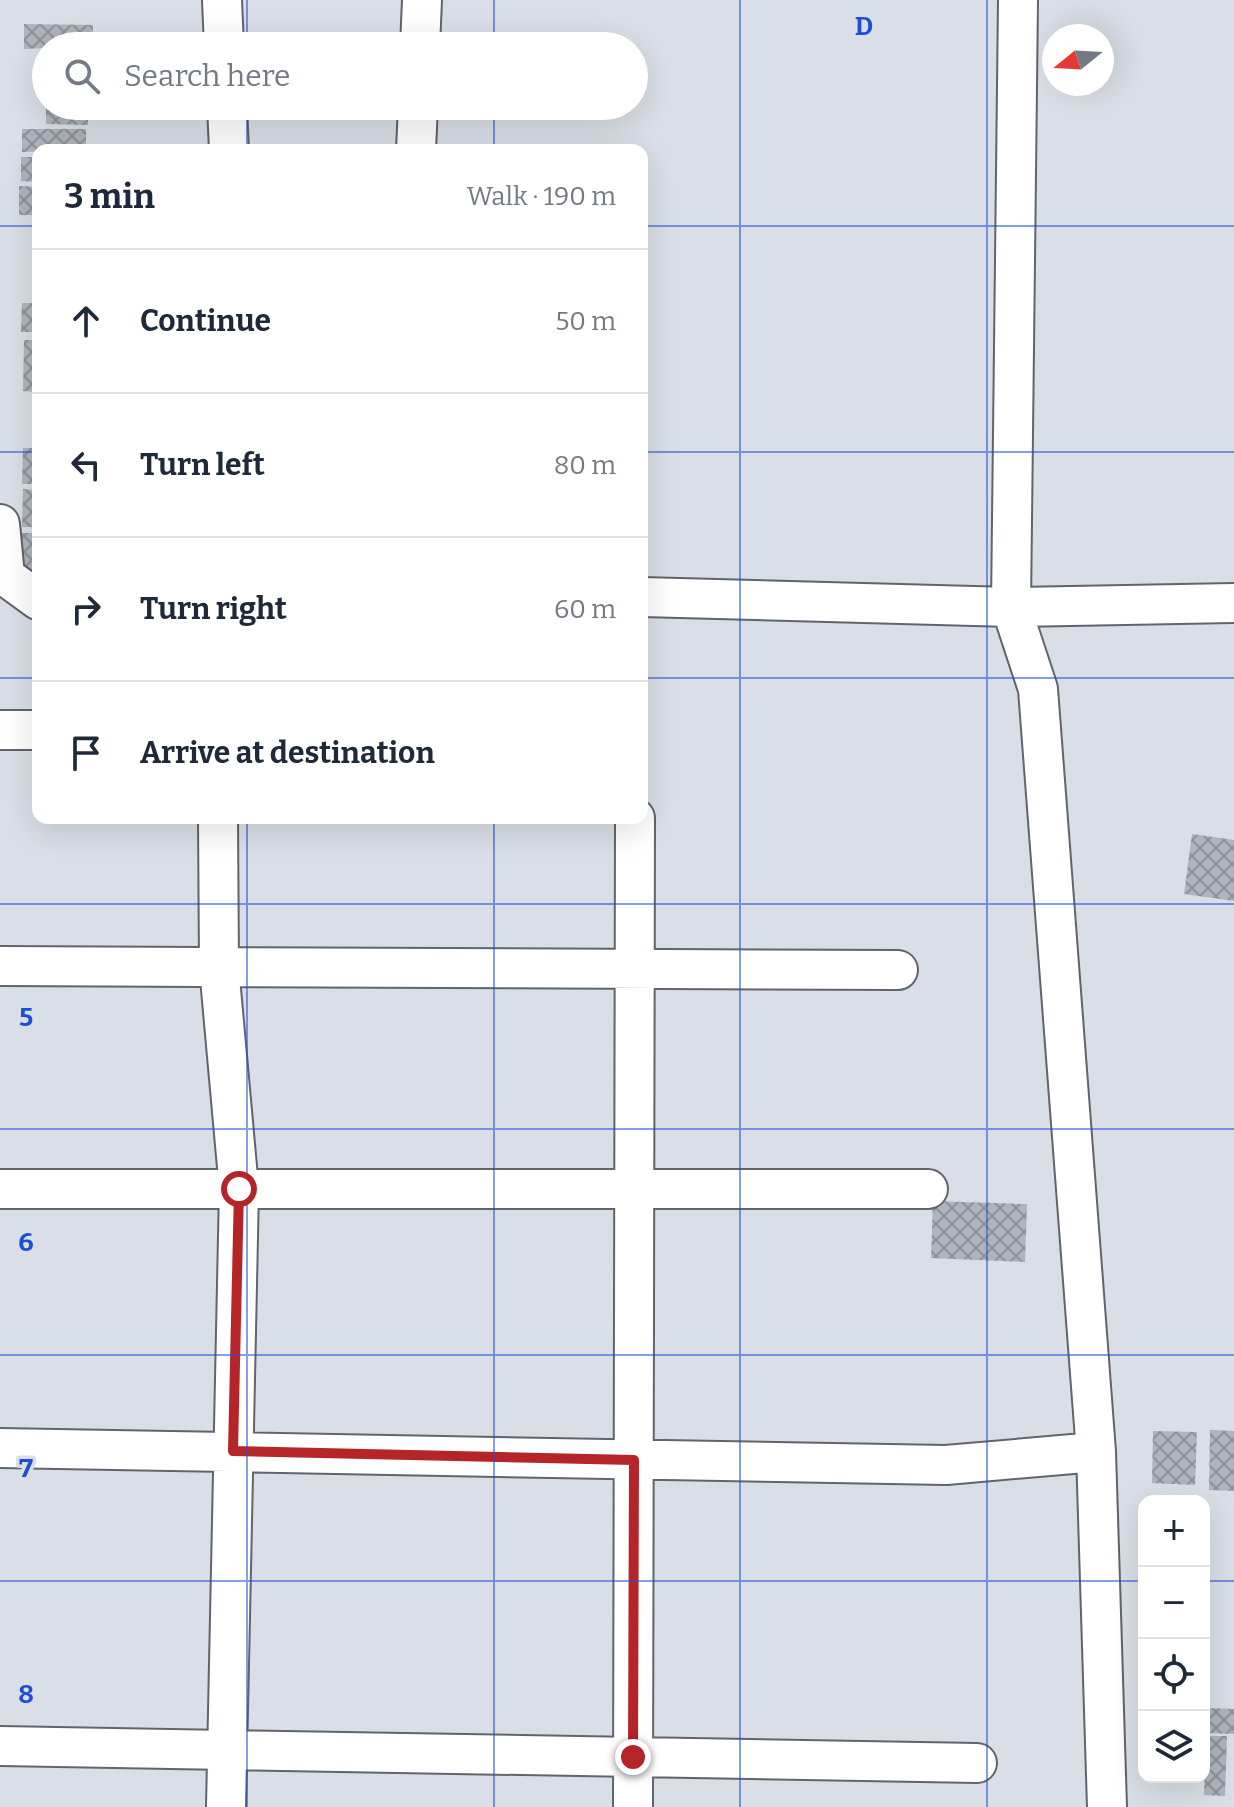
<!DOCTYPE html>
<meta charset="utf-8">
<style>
:root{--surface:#fff;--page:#f6f6f7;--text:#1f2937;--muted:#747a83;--line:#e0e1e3}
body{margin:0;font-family:Bitter,serif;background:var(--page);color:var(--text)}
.controls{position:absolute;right:24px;bottom:24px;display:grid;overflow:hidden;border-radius:16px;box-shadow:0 8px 32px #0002}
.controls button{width:72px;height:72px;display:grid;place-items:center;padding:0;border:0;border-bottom:2px solid var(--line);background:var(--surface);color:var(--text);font:40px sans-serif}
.compass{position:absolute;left:1042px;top:24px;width:72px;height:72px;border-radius:50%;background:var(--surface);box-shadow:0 8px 32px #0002;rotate:252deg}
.stop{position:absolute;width:24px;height:24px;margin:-18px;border:6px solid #b52429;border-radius:50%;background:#fff}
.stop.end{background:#b52429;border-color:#fff;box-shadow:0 2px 8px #0008}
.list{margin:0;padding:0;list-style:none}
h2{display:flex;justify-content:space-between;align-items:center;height:104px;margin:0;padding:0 32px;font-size:34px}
h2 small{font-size:26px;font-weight:400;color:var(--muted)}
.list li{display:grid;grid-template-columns:52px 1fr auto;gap:24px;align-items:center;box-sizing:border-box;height:144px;padding:0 32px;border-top:2px solid var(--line)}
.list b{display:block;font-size:30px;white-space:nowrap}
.list em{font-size:26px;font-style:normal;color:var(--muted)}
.icon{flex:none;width:44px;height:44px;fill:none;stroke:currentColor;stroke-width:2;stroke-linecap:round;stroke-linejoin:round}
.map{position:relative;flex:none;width:1234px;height:1807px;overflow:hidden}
.search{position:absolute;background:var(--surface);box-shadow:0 8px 32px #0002;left:32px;top:32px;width:616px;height:88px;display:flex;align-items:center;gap:20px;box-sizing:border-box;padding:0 28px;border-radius:44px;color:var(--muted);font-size:30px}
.panel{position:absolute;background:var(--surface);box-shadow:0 8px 32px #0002;left:32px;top:144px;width:616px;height:680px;border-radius:16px}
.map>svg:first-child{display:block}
</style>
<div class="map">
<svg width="1234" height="1807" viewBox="0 0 1234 1807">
<defs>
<pattern id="building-cross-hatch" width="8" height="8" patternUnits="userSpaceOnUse" patternTransform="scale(2)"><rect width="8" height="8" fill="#afb4bc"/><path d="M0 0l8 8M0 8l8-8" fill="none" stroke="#8e9299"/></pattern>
</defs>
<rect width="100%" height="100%" fill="#dadfe7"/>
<path fill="url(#building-cross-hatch)" d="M24 24 93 25V46L24 49Z
M46 106H88V125L46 124Z
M22 129H86V150L22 152Z
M21 157H38V182L21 181Z
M19 186 38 187V215H19Z
M22 303H38V332H21Z
M24 340H38V392L23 391Z
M23 448H38V484H22Z
M23 489 38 490V527H22Z
M15 533H38V573L15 572Z
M1192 834 1234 840V901L1184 894Z
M933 1201 1027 1204 1025 1262 931 1258Z
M1210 1430 1234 1431V1491L1209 1490Z
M1153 1431 1197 1432 1195 1485 1152 1483Z
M1206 1708 1234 1709V1734L1206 1733Z
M1206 1736H1227L1225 1796 1204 1795Z"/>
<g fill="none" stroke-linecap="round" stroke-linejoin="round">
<g stroke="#60646b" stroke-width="42">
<path id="minor" d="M222 0 224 46
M1018 0 1011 607 1038 689 1096 1452 1107 1807
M420 46 422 0
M227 106 229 150
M416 150 418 106
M0 524 5 576 38 600
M642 597 1011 607 1234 603
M0 730H38
M218 818 219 967 239 1189 226 1807
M0 966 898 970
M0 1189H928
M0 1448 946 1465 1096 1452
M0 1746 977 1763
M633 1807 635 818"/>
</g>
<use href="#minor" stroke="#fff" stroke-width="38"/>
</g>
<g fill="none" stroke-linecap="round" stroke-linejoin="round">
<path stroke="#b52429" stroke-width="10" d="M239 1189 233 1451 634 1460 633 1757"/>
</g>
<path fill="none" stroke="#1d4ed8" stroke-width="2" stroke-opacity="0.55" d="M247 0V46M494 0V46M740 0V1807M987 0V1807M247 106V150M494 106V150M0 226H38M642 226H1234M0 452H38M642 452H1234M0 678H38M642 678H1234M247 818V1807M494 818V1807M0 904H1234M0 1129H1234M0 1355H1234M0 1581H1144M1204 1581H1234"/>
<g font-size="26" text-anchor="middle" font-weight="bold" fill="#1d4ed8" stroke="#dadfe7" stroke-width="7" stroke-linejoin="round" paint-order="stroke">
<text x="864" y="35">D</text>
<text x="26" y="1026">5</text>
<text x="26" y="1251">6</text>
<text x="26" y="1477">7</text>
<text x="26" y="1703">8</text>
</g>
</svg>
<div class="controls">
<button>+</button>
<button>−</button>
<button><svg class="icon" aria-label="locate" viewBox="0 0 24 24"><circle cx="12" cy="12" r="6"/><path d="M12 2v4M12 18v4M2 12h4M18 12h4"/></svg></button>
<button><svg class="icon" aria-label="layers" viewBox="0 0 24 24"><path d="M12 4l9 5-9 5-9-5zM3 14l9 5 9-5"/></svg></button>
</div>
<svg class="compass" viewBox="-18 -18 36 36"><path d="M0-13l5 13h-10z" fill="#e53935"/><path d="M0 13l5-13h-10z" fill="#747a83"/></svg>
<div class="stop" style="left:239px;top:1189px"></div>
<div class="stop end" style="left:633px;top:1757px"></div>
<div class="search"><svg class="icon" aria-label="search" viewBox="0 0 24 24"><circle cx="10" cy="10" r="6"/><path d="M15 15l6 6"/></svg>Search here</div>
<section class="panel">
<h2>3 min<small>Walk · 190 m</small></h2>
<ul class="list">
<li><svg class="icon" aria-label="ahead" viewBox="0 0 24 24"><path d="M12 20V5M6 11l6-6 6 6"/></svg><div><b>Continue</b></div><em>50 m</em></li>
<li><svg class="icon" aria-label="left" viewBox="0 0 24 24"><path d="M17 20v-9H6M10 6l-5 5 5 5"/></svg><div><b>Turn left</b></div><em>80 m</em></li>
<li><svg class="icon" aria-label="right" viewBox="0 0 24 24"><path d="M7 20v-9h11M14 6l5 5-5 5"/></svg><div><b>Turn right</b></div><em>60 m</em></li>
<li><svg class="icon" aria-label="arrive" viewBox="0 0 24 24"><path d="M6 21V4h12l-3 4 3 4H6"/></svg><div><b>Arrive at destination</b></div></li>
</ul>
</section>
</div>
